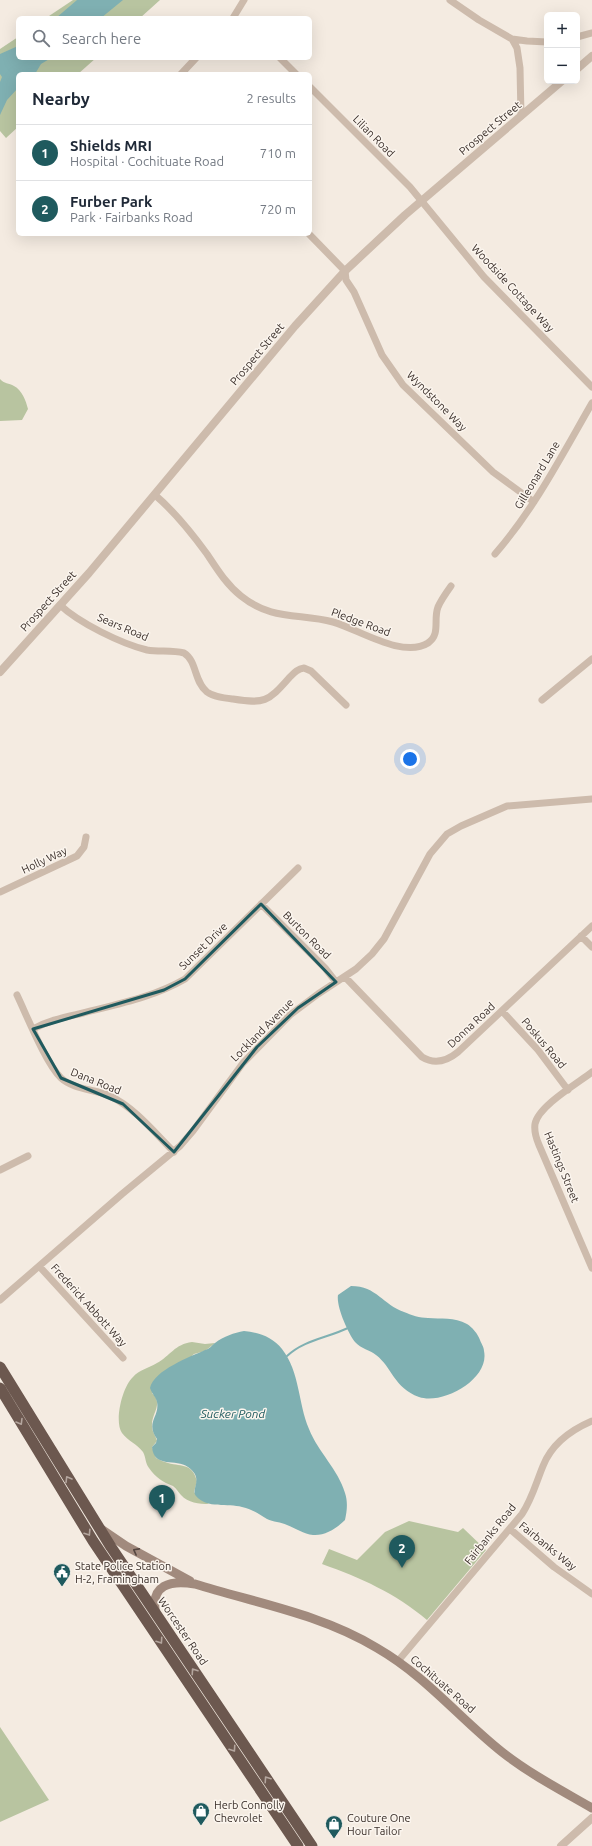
<!DOCTYPE html>
<meta charset="utf-8">
<style>
:root{--surface:#fff;--page:#f6f6f7;--text:#1f2937;--muted:#747a83;--line:#e0e1e3;--accent:#1f5a5e}
body{margin:0;font-family:Ubuntu,sans-serif;background:var(--page);color:var(--text)}
.controls{position:absolute;right:12px;top:12px;display:grid;overflow:hidden;border-radius:6px;box-shadow:0 4px 16px #0002}
.controls button{width:36px;height:36px;display:grid;place-items:center;padding:0;border:0;border-bottom:1px solid var(--line);background:var(--surface);color:var(--text);font:20px sans-serif}
.you{position:absolute;left:410px;top:759px;width:14px;height:14px;margin:-10px;border:3px solid #fff;border-radius:50%;background:#1a73e8;box-shadow:0 0 0 6px #1a73e833}
.badge{display:grid;place-items:center;width:26px;height:26px;border-radius:50%;background:var(--accent);color:#fff;font-size:13px;font-weight:700}
.pin{position:absolute;translate:-50% -33px;filter:drop-shadow(0 1px 2px #0008)}
.pin::after{content:'';position:absolute;top:21px;width:14px;height:12px;background:inherit;clip-path:polygon(0 0,100% 0,50% 100%)}
.list{margin:0;padding:0;list-style:none}
h2{display:flex;justify-content:space-between;align-items:center;height:52px;margin:0;padding:0 16px;font-size:17px}
h2 small{font-size:13px;font-weight:400;color:var(--muted)}
.list li{display:grid;grid-template-columns:26px 1fr auto;gap:12px;align-items:center;box-sizing:border-box;height:56px;padding:0 16px;border-top:1px solid var(--line)}
.list b{display:block;font-size:15px;white-space:nowrap}
.list p{margin:0;font-size:13px;white-space:nowrap;color:var(--muted)}
.list em{font-size:13px;font-style:normal;color:var(--muted)}
.icon{flex:none;width:22px;height:22px;fill:none;stroke:currentColor;stroke-width:2;stroke-linecap:round;stroke-linejoin:round}
.map{position:relative;flex:none;width:592px;height:1846px;overflow:hidden}
.search{position:absolute;background:var(--surface);box-shadow:0 4px 16px #0002;left:16px;top:16px;width:296px;height:44px;display:flex;align-items:center;gap:10px;box-sizing:border-box;padding:0 14px;border-radius:6px;color:var(--muted);font-size:15px}
.panel{position:absolute;background:var(--surface);box-shadow:0 4px 16px #0002;left:16px;top:72px;width:296px;height:164px;border-radius:6px}
.map>svg:first-child{display:block}
</style>
<div class="map">
<svg width="592" height="1846" viewBox="0 0 592 1846">
<rect width="100%" height="100%" fill="#f4ebe1"/>
<path fill="#b8c4a0" d="M73 0H160L140 18H46Z
M18 37V58H96L78 74H18V127L6 138 0 131V49Z
M0 379C4 384 9 383 14 386 22 390 26 401 28 409L22 420 0 421Z
M192 1342 205 1344 215 1343 205 1351 194 1354 152 1393C164 1404 151 1414 152 1426 152 1432 156 1436 157 1441L152 1447 156 1458C160 1460 164 1462 168 1463 183 1467 192 1463 197 1481L194 1492 200 1499 209 1504C199 1504 188 1503 181 1495 178 1492 177 1489 173 1486 163 1482 156 1478 149 1468 145 1463 146 1457 143 1452 137 1444 128 1441 122 1433 114 1422 122 1387 133 1377 139 1370 149 1368 157 1363 170 1356 175 1344 192 1342Z
M409 1521 458 1532 463 1528 486 1550 427 1620C395 1593 361 1578 322 1564L329 1549 357 1560 385 1532Z
M0 1727 49 1800 0 1822Z"/>
<path fill="#7fb0b2" d="M77 0H123L101 18H56Z
M18 46V58H51L41 64 35 74H18V88L7 100 0 115V82L2 77 0 74V54Z
M351 1286C377 1286 383 1305 404 1312 411 1315 420 1318 428 1318 441 1319 454 1317 467 1324 472 1327 478 1334 480 1340 481 1343 484 1347 484 1351 490 1379 443 1405 419 1397 394 1388 392 1367 376 1355 370 1350 361 1349 355 1342 348 1333 336 1306 338 1295Z
M244 1331C258 1332 273 1337 282 1349 300 1372 298 1403 309 1429 318 1452 338 1469 345 1493 348 1502 347 1511 345 1520 337 1528 325 1536 313 1535 304 1534 295 1528 287 1525 281 1522 273 1522 267 1519 259 1514 252 1509 242 1507 228 1503 207 1509 196 1496 190 1489 205 1479 188 1467 176 1458 154 1469 152 1447L156 1443 157 1439C145 1422 160 1417 157 1402 156 1397 152 1394 150 1388 154 1370 190 1357 205 1350 210 1349 212 1345 215 1343 224 1336 234 1333 244 1331Z"/>
<g fill="none" stroke-linecap="round" stroke-linejoin="round">
<path stroke="#7fb0b2" stroke-width="2" d="M287 1356C304 1340 327 1338 348 1328"/>
<path stroke="#cdbbac" stroke-width="7" d="M450 0 479 20 512 39 517 48 520 68 521 116
M233 18 244 0
M577 37 592 33
M512 39 527 41 547 42
M280 58 296 74
M181 74 196 58
M310 87 410 187 484 277 592 387
M309 234 345 271 346 280 354 292 382 355 403 385 493 472 534 502
M155 495C175 512 191 532 207 554 217 569 226 584 241 596 272 621 299 613 333 622 358 629 403 659 428 643 441 634 433 620 438 607 441 600 446 593 451 586
M495 554C535 508 562 455 592 403
M60 605C79 623 122 644 147 650 159 652 172 650 184 653 197 661 194 682 207 692 214 697 224 698 233 699 264 704 268 702 289 678 294 673 297 669 304 668L311 671 346 705
M542 700 592 659
M0 892 77 856 84 847 86 837
M261 904 325 968 336 982
M581 936 592 947
M345 977 422 1057C435 1065 447 1061 458 1052L592 926
M17 995C27 1016 46 1064 61 1078 74 1090 95 1089 110 1096 135 1108 154 1132 174 1152
M502 1011 538 1050 568 1090
M33 1029C49 1020 66 1017 83 1013 118 1004 154 997 185 979L298 868
M592 1072C578 1083 538 1106 535 1124 534 1131 536 1138 539 1145L592 1268
M0 1170 28 1156
M39 1266 123 1358
M0 1300 122 1194 180 1146 193 1131 243 1063 290 1015 318 994 356 969 372 954 384 939 430 854 447 834 461 826 507 806 592 799
M510 1529 554 1567 592 1594
M398 1661 522 1514C532 1499 536 1483 543 1466 552 1443 571 1430 592 1421"/>
<path stroke="#cdbbac" stroke-width="8" d="M577 69 592 56
M0 672 89 573 295 326 345 271 405 215 562 81
M561 1846 592 1818"/>
<path stroke="#a18a7d" stroke-width="9" d="M101 1529 126 1546 190 1581
M156 1615C149 1584 171 1580 195 1584 256 1603 321 1614 377 1648 427 1677 458 1717 502 1752 530 1774 561 1790 592 1808"/>
<path stroke="#6c584f" stroke-width="11" d="M0 1367 111 1547 312 1846
M0 1388 93 1541 298 1846"/>
</g>
<defs><path id="oneway-chevron" d="M-2-3.5L2.5 0L-2 3.5" fill="none" stroke-width="1.6" stroke-linecap="round" stroke-linejoin="round"/></defs>
<g stroke="#b4a69e">
<use href="#oneway-chevron" transform="translate(20 1422) rotate(59)"/>
<use href="#oneway-chevron" transform="translate(68 1479) rotate(-121)"/>
<use href="#oneway-chevron" transform="translate(88 1533) rotate(57)"/>
<use href="#oneway-chevron" transform="translate(160 1641) rotate(56)"/>
<use href="#oneway-chevron" transform="translate(194 1671) rotate(-124)"/>
<use href="#oneway-chevron" transform="translate(233 1749) rotate(56)"/>
<use href="#oneway-chevron" transform="translate(267 1779) rotate(-124)"/>
</g>
<use stroke="#544640" href="#oneway-chevron" transform="translate(136 1551) rotate(-152)"/>
<path fill="none" stroke="#1f5a5e" stroke-width="3" stroke-linejoin="round" d="M261 904 336 982 298 1008 257 1047 174 1152 123 1104 61 1078 33 1029 164 990 185 979Z"/>
<defs>
<g id="civic-pin" transform="scale(0.9)"><path d="M0 17L-7.5 6A9.5 9.5 0 1 1 7.5 6Z" fill="#1f5a5e" stroke="#fbf5ee"/><path d="M-.6-6.5H3V-4.5H.6V-3L4-1V1h2V6H-6V1h2V-1L-.6-3ZM-1.2 2.5V6h2.4V2.5Z" fill="#fff"/></g>
<g id="shop-pin" transform="scale(0.9)"><path d="M0 17L-7.5 6A9.5 9.5 0 1 1 7.5 6Z" fill="#1f5a5e" stroke="#fbf5ee"/><path d="M-5-2.5h2.3a2.7 3.5 0 0 1 5.4 0H5L5.5 6h-11ZM-1.5-2.5h3a1.5 2.3 0 0 0-3 0Z" fill="#fff"/></g>
</defs>
<g fill-rule="evenodd">
<use href="#civic-pin" x="62" y="1572"/>
<use href="#shop-pin" x="201" y="1811"/>
<use href="#shop-pin" x="334" y="1824"/>
</g>
<g text-anchor="middle" stroke-width="3" stroke-linejoin="round" paint-order="stroke">
<g font-size="11" fill="#3b302b" stroke="#fbf5ee">
<text transform="translate(490 128) rotate(-40)" y="4">Prospect Street</text>
<text transform="translate(374 136) rotate(45)" y="4">Lilian Road</text>
<text transform="translate(513 288) rotate(47)" y="4">Woodside Cottage Way</text>
<text transform="translate(257 354) rotate(-50)" y="4">Prospect Street</text>
<text transform="translate(437 401) rotate(45)" y="4">Wyndstone Way</text>
<text transform="translate(537 475) rotate(-59)" y="4">Gilleonard Lane</text>
<text transform="translate(48 601) rotate(-48)" y="4">Prospect Street</text>
<text transform="translate(361 622) rotate(20)" y="4">Pledge Road</text>
<text transform="translate(123 627) rotate(23)" y="4">Sears Road</text>
<text transform="translate(44 860) rotate(-25)" y="4">Holly Way</text>
<text transform="translate(307 935) rotate(45)" y="4">Burton Road</text>
<text transform="translate(203 946) rotate(-44)" y="4">Sunset Drive</text>
<text transform="translate(471 1025) rotate(-43)" y="4">Donna Road</text>
<text transform="translate(262 1030) rotate(-45)" y="4">Lockland Avenue</text>
<text transform="translate(544 1043) rotate(50)" y="4">Poskus Road</text>
<text transform="translate(96 1081) rotate(22)" y="4">Dana Road</text>
<text transform="translate(562 1167) rotate(68)" y="4">Hastings Street</text>
<text transform="translate(89 1305) rotate(48)" y="4">Frederick Abbott Way</text>
<text transform="translate(490 1534) rotate(-51)" y="4">Fairbanks Road</text>
<text transform="translate(548 1546) rotate(39)" y="4">Fairbanks Way</text>
<text transform="translate(183 1631) rotate(56)" y="4">Worcester Road</text>
<text transform="translate(443 1684) rotate(41)" y="4">Cochituate Road</text>
</g>
<g font-size="11" fill="#3b302b" stroke="#fbf5ee" text-anchor="start">
<text x="75" y="1570">State Police Station<tspan x="75" dy="13">H-2, Framingham</tspan></text>
<text x="214" y="1809">Herb Connolly<tspan x="214" dy="13">Chevrolet</tspan></text>
<text x="347" y="1822">Couture One<tspan x="347" dy="13">Hour Tailor</tspan></text>
</g>
<g font-size="12" font-style="italic" fill="#1f5a5e" stroke="#fbf5ee">
<text x="233" y="1418">Sucker Pond</text>
</g>
</g>
</svg>
<div class="controls">
<button>+</button>
<button>−</button>
</div>
<div class="you"></div>
<div class="pin badge" style="left:162px;top:1518px">1</div>
<div class="pin badge" style="left:402px;top:1568px">2</div>
<div class="search"><svg class="icon" aria-label="search" viewBox="0 0 24 24"><circle cx="10" cy="10" r="6"/><path d="M15 15l6 6"/></svg>Search here</div>
<section class="panel">
<h2>Nearby<small>2 results</small></h2>
<ul class="list">
<li><span class="badge">1</span><div><b>Shields MRI</b><p>Hospital · Cochituate Road</p></div><em>710 m</em></li>
<li><span class="badge">2</span><div><b>Furber Park</b><p>Park · Fairbanks Road</p></div><em>720 m</em></li>
</ul>
</section>
</div>
